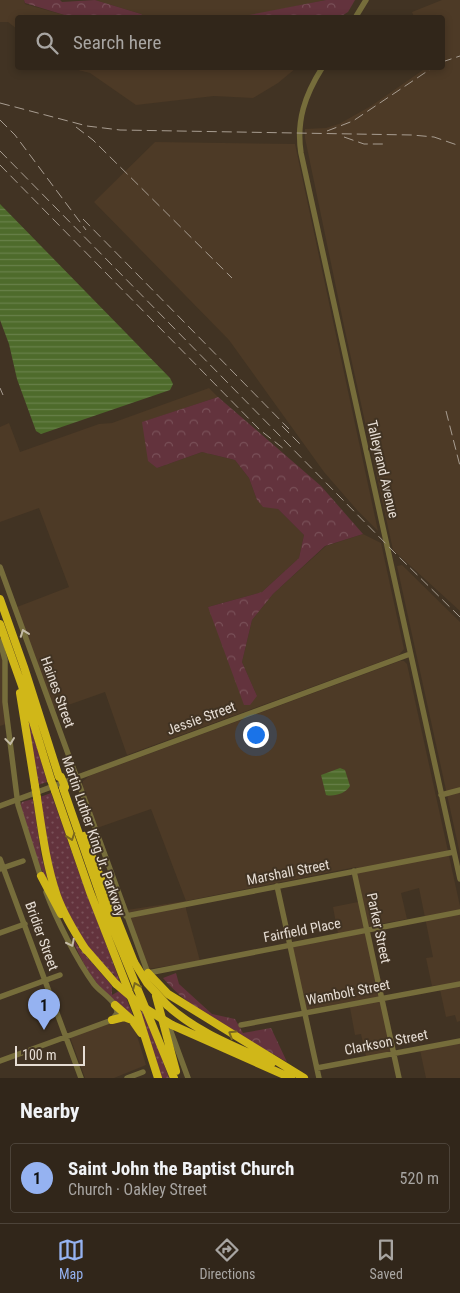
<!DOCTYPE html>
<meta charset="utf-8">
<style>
:root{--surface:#31261a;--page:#3d3227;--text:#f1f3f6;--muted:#a8a5a2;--line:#4c4339;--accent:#95b2f1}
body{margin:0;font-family:"Roboto Condensed",sans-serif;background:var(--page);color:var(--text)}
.scale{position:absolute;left:15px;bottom:12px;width:70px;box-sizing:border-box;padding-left:5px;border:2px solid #e6ddd4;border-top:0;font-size:14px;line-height:18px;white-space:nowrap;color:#e6ddd4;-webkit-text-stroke:4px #413323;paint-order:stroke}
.you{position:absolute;left:255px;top:734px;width:18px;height:18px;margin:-12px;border:4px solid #fff;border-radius:50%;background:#1a73e8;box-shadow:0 0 0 8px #1a73e833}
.badge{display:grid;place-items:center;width:32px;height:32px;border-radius:50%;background:var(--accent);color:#111;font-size:16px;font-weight:700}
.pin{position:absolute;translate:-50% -41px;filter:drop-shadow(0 1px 2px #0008)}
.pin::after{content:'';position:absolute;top:26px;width:18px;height:15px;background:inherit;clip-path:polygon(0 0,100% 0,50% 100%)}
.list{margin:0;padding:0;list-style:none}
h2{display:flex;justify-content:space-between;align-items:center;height:65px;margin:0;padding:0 20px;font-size:21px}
h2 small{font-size:16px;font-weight:400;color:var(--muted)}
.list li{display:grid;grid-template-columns:32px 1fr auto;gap:15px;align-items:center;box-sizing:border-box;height:70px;margin:0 10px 10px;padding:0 10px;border:1px solid var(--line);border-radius:5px}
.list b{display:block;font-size:19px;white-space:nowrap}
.list p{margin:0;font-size:16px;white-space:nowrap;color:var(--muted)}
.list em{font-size:16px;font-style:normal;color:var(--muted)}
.icon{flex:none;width:28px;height:28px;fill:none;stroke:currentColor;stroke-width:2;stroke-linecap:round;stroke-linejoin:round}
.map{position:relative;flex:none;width:460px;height:1078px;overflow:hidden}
.search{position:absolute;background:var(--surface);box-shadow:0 2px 8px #0003;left:15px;right:15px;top:15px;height:55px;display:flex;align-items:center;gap:12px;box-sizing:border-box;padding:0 18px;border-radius:5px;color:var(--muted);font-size:19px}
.sheet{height:145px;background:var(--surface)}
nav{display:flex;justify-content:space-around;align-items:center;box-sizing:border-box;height:70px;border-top:1px solid var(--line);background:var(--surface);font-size:14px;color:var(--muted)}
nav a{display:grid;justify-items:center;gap:2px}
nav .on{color:var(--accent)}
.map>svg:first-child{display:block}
</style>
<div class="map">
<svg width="460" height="1078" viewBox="0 0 460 1078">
<defs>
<pattern id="grass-dots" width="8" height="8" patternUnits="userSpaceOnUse" patternTransform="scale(1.25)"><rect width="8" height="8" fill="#63333d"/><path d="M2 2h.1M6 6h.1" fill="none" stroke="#795058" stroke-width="1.8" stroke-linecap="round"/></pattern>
<pattern id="forest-crowns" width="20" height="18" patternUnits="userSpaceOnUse" patternTransform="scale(1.25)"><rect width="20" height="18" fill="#63333d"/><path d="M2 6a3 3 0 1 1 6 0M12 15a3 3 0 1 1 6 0" fill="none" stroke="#795058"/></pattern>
<pattern id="water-rules" width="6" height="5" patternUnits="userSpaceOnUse" patternTransform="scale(1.25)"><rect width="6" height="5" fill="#4e6b2b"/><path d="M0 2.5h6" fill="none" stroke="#688049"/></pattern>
</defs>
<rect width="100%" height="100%" fill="#413323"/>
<path fill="#4d3a26" d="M0 0H24L25 4 71 17 18 18 17 29 8 22H0Z
M95 0H326L239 18 144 17 141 14Z
M442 0H460V611L393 550 344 326 305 138V129L326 128 339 124 371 106 426 68H442V18L414 17 412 12Z
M70 68H296L278 83 253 98 214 96 136 105 90 73Z
M155 142 295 144 378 531 357 510 324 472 229 340 94 202Z
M209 388 218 397 143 422 157 468 202 452 235 460 249 478 257 500 278 509 304 535 299 558 262 592 208 607 257 696 242 662 252 620 273 594 326 546 363 534 381 543 404 649 399 655 127 755 105 692 54 710 17 607 69 587 39 508 0 522V427L9 423 20 452 99 424 112 423Z
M402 565 460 622V854L397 566Z
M0 648 3 663 6 724 0 726Z
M400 661H404L407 664 460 906V1021L457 1022 455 1015 446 1017 439 985 432 986 426 958 433 957 419 888 401 893 407 919 369 926 396 1051 366 1057 361 1034 355 1035 349 1002 306 1010 291 942 338 934 333 907 363 901 356 867 186 901V909L200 961 148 969 127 910 186 901 151 809 97 828 82 787 83 781 89 776Z
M120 1019H125L135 1029 146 1065 114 1078H85L70 1037Z
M460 1042V1078H426L420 1050Z"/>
<path fill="url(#grass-dots)" d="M27 713 47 782 38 785Z
M51 793 78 870 133 1016C100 994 85 970 70 934L80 949 112 986V995L119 991 114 974 109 973C84 944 61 910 52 873 46 848 44 822 40 797Z
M33 799 41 854 48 881 39 865 20 806 22 802Z
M140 1010 145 1013 169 1078H161Z"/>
<path fill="url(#forest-crowns)" d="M24 0H60L62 2 95 0 141 14 144 17H71L25 3Z
M326 0H355L348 12 340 17H239Z
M218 397 321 486 363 534 325 546 273 594 252 620 242 662 257 696 250 705H244L208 607 262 592 299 558 304 535 278 509 263 507 257 500 249 478 235 460 202 452 157 468 148 461 142 422Z
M176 973 179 984 212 1014 235 1019 243 1033 271 1028 287 1062C248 1039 192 1013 163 978Z"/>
<path fill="url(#water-rules)" d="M0 204 170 378 173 384 170 390 41 434 36 431 17 379 9 344 0 320Z
M340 768 345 770 350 786C346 793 335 797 326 795L321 775Z"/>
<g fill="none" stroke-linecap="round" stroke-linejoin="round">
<path stroke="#766d3b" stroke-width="5.5" d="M355 18 366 0
M322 68C305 95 296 121 301 153L460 879
M0 567 149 976
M0 641 5 660V702L18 805 41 878
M441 795 460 790
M0 806 410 654
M0 859 81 1078
M0 869 23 861
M354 871 399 1078
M277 886 319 1078
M126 916 454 852
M0 933 25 924
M148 973 460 912
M0 997 60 975
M167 1021 188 1078
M241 1025 460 984
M0 1061 112 1020 117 1013C117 1001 101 993 94 984 77 961 56 919 46 892
M317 1068 460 1041
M127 1078 143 1072"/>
<path stroke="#d0b718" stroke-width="8" d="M0 599 24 667 59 777
M0 624 22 686 51 780
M20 693 35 786
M63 788 106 912 174 1078
M55 791 90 892 138 1015 158 1078
M37 798C42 831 46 864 57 896 64 915 75 933 86 950
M84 836 134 962
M41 876 61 914
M83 946 116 984
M148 973 168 994 304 1078
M156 996 176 1071
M115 1005 132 1020 141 1033
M167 1005C196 1032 236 1047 272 1063
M112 1020 124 1017 132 1020
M172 1025 291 1078"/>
<path stroke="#a89d91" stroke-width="1" stroke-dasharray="10 5" stroke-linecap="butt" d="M442 62 460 56
M0 103 87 126 120 130 412 135 434 137 460 146
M0 120 15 135 86 230
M76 127 93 140 232 278
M327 131 353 121 432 68
M344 137 364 144H385
M0 151 395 553 460 617
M0 165 260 430 284 449
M83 219 289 429
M0 388 3 395
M446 411 460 466
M282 426 300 444"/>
<path stroke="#d0b718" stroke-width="8" d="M61 777 65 787
M51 780 55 791
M35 786 37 798
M134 962 147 983 167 1005
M116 984 143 1007 172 1025"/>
</g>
<defs><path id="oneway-chevron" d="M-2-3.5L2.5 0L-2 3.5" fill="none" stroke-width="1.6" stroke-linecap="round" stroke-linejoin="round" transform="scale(1.25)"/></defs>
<g stroke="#c4bba6">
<use href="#oneway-chevron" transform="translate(24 633) rotate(-110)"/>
<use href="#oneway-chevron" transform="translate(10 741) rotate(83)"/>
<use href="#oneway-chevron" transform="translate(71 943) rotate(63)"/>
</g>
<g stroke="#7a681f">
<use href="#oneway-chevron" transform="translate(71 837) rotate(71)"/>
<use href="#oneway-chevron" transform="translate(136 986) rotate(-113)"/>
<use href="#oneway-chevron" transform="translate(232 1034) rotate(-148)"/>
</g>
<g text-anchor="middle" stroke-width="4" stroke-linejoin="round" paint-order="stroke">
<g font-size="14" fill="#e6ddd4" stroke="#413323">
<text transform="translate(383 469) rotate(77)" y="5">Talleyrand Avenue</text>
<text transform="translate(58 692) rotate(70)" y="5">Haines Street</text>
<text transform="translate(201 718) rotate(-20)" y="5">Jessie Street</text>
<text transform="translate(94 836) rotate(71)" y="5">Martin Luther King Jr. Parkway</text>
<text transform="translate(288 872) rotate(-11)" y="5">Marshall Street</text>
<text transform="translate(379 928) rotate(78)" y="5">Parker Street</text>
<text transform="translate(302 930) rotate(-11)" y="5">Fairfield Place</text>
<text transform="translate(42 936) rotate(70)" y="5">Bridier Street</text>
<text transform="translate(348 992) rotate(-11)" y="5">Wambolt Street</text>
<text transform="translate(386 1042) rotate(-11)" y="5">Clarkson Street</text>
</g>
</g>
</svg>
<div class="scale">100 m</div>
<div class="you"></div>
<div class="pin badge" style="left:44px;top:1030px">1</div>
<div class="search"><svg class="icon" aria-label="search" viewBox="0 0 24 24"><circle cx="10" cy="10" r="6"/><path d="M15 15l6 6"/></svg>Search here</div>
</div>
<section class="sheet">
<h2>Nearby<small></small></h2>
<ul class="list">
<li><span class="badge">1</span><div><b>Saint John the Baptist Church</b><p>Church · Oakley Street</p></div><em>520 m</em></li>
</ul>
</section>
<nav>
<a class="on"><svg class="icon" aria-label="map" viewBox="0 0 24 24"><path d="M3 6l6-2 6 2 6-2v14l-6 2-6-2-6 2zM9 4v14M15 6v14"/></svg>Map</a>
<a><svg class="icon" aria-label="directions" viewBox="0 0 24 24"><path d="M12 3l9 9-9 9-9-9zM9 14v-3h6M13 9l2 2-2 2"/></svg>Directions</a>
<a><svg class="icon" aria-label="saved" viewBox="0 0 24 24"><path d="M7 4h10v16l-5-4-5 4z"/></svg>Saved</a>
</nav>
